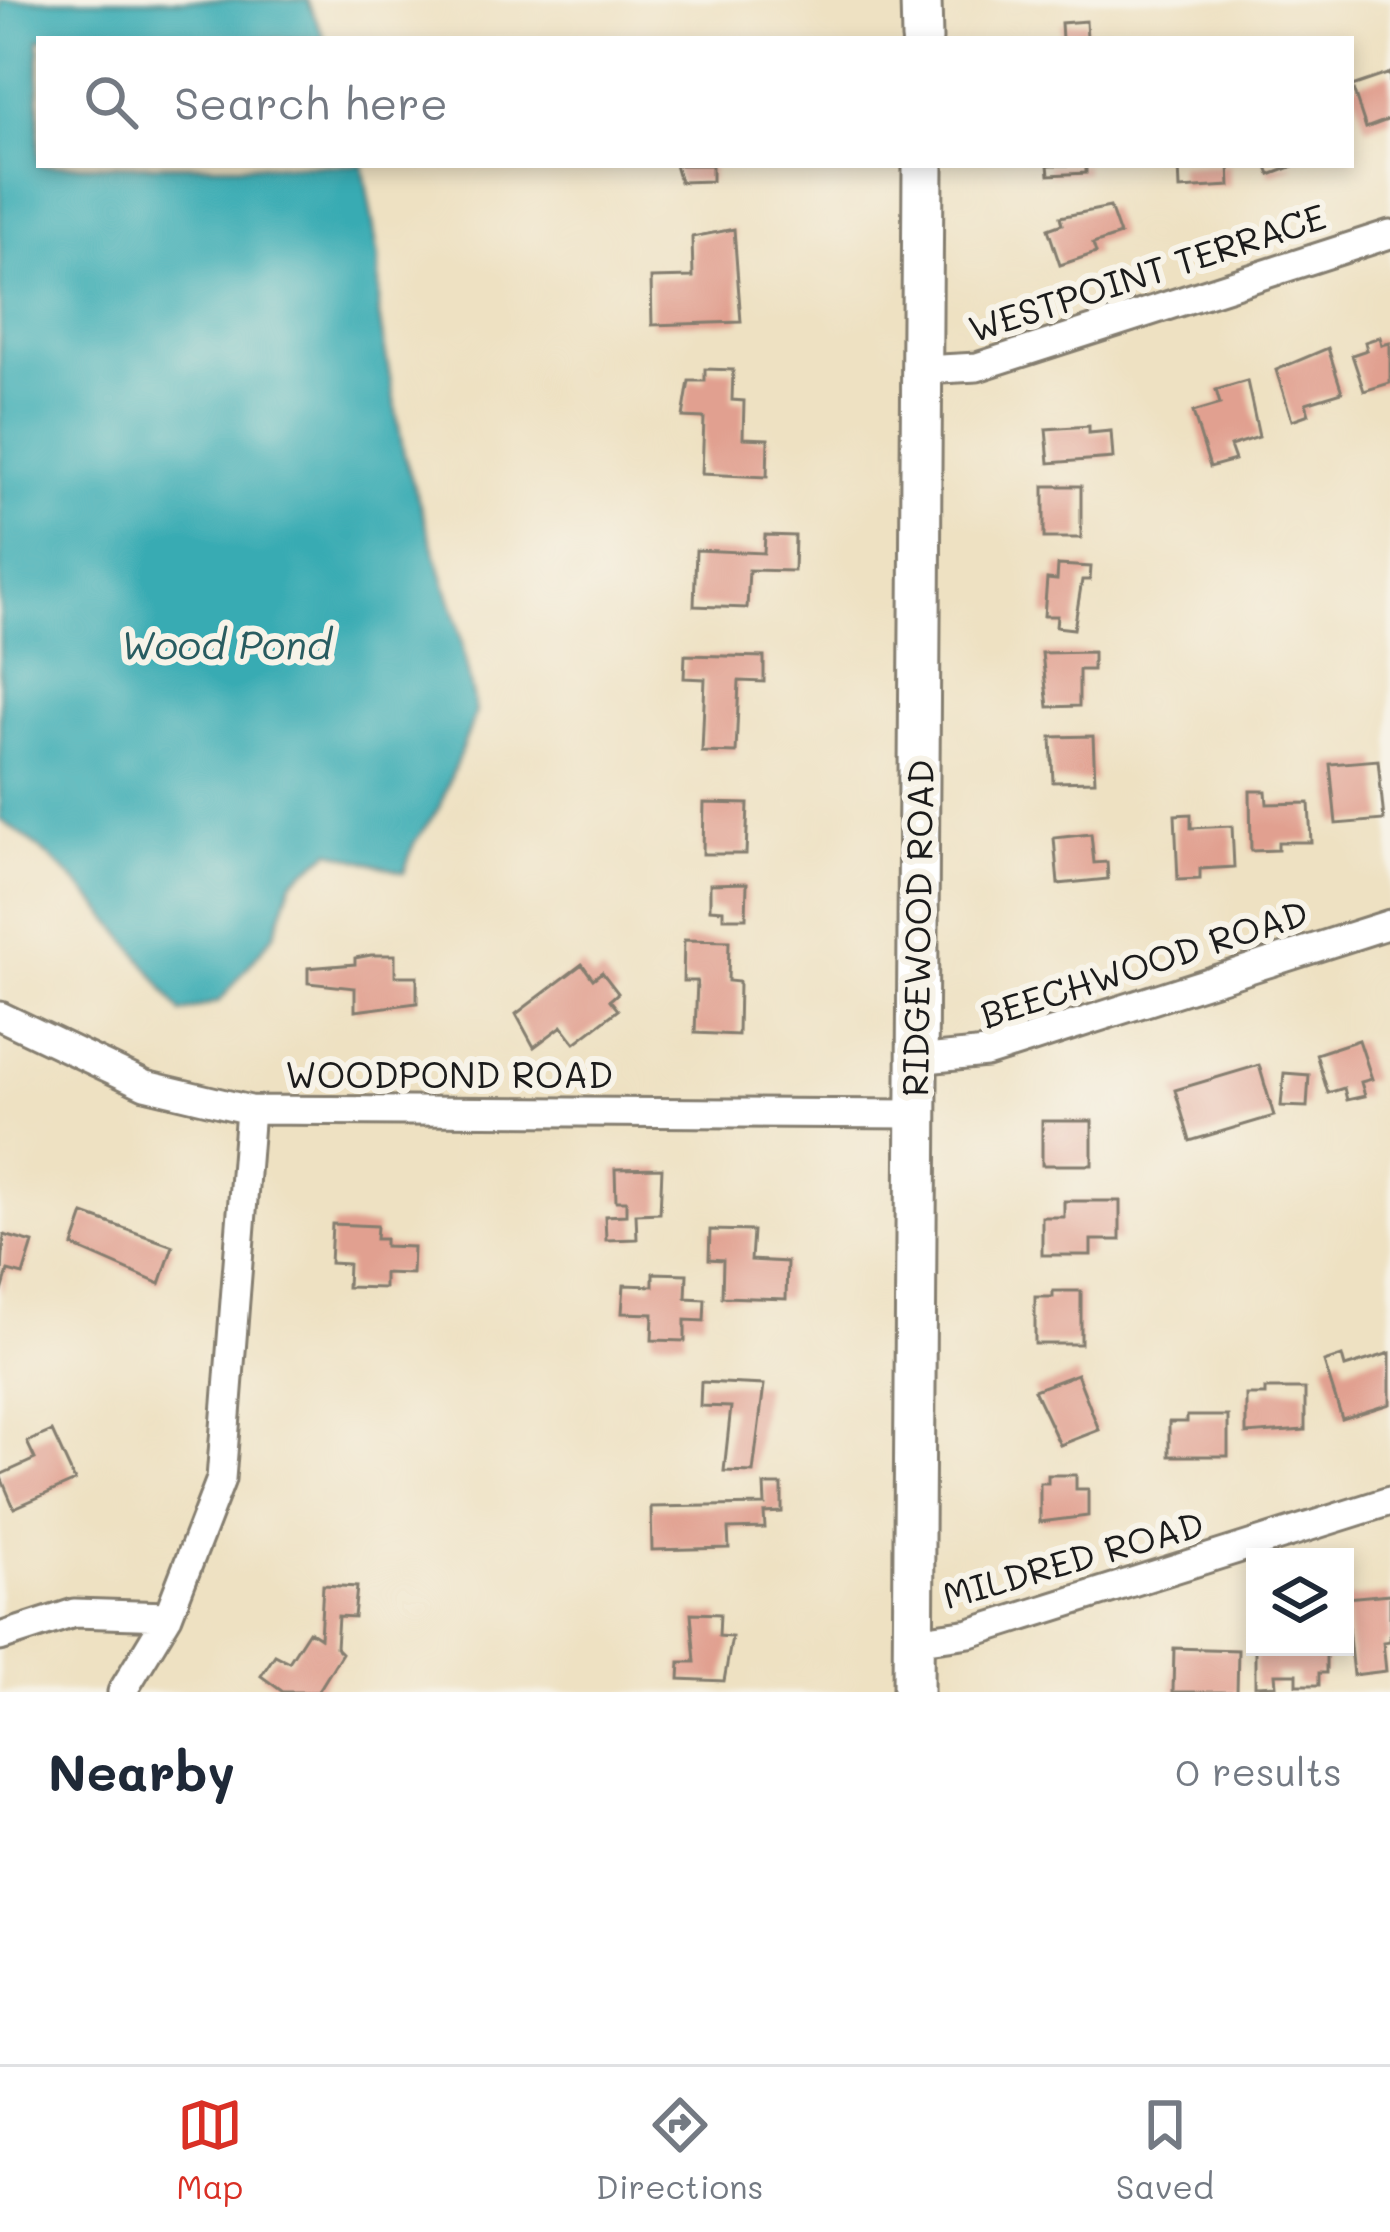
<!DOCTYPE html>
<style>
:root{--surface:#fff;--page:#f6f6f7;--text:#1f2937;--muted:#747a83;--line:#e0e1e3;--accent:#d93025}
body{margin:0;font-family:Mali,sans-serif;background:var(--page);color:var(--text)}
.controls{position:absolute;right:36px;bottom:36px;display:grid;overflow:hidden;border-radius:0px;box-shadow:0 6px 18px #0003}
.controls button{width:108px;height:108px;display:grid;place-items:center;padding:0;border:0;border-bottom:3px solid var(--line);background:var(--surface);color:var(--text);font:60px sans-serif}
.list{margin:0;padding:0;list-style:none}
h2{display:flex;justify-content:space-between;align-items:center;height:156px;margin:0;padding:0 48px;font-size:51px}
h2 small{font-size:39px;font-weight:400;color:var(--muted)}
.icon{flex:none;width:66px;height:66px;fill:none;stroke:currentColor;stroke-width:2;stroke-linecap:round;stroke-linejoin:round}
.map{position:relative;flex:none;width:1390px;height:1692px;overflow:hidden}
.search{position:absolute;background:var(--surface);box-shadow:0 6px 18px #0003;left:36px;right:36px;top:36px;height:132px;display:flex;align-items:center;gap:30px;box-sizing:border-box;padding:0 42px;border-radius:0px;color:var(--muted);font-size:45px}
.sheet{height:372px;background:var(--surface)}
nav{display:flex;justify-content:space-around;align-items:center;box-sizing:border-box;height:168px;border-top:3px solid var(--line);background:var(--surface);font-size:33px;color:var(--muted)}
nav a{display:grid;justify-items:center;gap:6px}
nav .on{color:var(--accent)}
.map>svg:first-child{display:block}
</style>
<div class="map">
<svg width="1390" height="1692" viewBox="0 0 1390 1692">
<rect width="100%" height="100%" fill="#f7f3e8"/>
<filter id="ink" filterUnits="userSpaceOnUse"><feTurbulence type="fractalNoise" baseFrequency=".00833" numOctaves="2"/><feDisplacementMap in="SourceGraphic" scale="24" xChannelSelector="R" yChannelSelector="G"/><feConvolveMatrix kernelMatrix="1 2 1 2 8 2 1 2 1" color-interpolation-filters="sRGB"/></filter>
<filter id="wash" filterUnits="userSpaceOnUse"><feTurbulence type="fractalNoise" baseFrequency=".004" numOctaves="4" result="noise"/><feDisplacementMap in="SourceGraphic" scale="48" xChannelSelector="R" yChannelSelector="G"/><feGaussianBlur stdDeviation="2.7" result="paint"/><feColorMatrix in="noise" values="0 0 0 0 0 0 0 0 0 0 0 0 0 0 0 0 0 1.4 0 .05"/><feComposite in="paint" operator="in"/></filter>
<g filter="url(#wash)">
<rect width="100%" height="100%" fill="#eee1c2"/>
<path fill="#39abb3" stroke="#2a6468" stroke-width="3" d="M0 0H307L325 39H39V165H363L379 258V316L404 455 458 624 476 712 439 808 414 843 404 873 331 851 292 881 275 933 220 1001 181 1013C132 944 73 865 0 820Z"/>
<g id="blocks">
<path fill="#e1a090" d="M1086 21 1087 39H1062L1061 23Z
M1390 73V119L1366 128 1352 86Z
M675 165H712V181L680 182Z
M1048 165H1086V173L1049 175Z
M1179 165H1229L1230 186 1180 189Z
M1266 165H1296L1270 175Z
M1110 207 1120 235 1093 244 1096 253 1060 265 1048 229 1062 224 1060 217Z
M734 229 741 322 652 325 651 278 693 277 692 237Z
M1380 337 1382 345 1390 343V383L1364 391 1352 355 1367 350 1365 342Z
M1328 348 1342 392 1306 403 1309 414 1292 420 1276 370Z
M705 369 733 370 732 400 744 401 743 438 768 439 767 477 702 474 704 418 683 417 689 381H705Z
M1247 381 1259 437 1230 446 1235 460 1210 467 1193 412 1220 404 1216 390Z
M1089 426V433L1111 431 1113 458 1049 463 1046 429Z
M1044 486H1081V538H1044Z
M765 535 795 536 794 571 749 570 747 608 694 606 696 550 764 553Z
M1058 565 1091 567 1090 580H1082L1074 629 1056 627 1057 616H1044L1047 579 1057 580Z
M1093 652V670H1079V706L1048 707 1042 653Z
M685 655 764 657V682L739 681 736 753 702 752 705 679 684 678Z
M1093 736 1095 781 1053 782 1051 737Z
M1378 760 1384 820 1336 824 1330 764Z
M1250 791H1266L1267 804 1309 803 1311 842H1278V850L1251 851Z
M704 803 748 804 746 854H703Z
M1191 814V828L1232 826 1234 867 1200 869V879L1178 880 1175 815Z
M1091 834 1094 863 1107 862 1108 879 1058 884 1054 838Z
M747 883 746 918H723V910L710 909V884Z
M684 940 729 941 728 981 739 982 738 1035 695 1033 697 981H683Z
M371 955H395V976H417V1003L355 1011V988L308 983V968L355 964V958Z
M582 964 593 979 602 972 618 993 610 1000 618 1010 575 1043 562 1026 534 1047 516 1014Z
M1359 1040 1372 1079 1361 1082 1365 1096 1347 1100 1344 1088 1328 1093 1316 1054Z
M1259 1065 1274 1116 1190 1141 1175 1090Z
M1284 1073 1309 1075 1307 1107 1281 1106Z
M1042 1121H1092V1165H1042Z
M662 1168 660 1213 636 1214 637 1239 606 1240 605 1216 626 1215V1201H616L615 1169Z
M1064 1201H1120V1240H1091V1255H1042V1217H1064Z
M84 1214 173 1246 160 1284 73 1246Z
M332 1224 377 1226 376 1239H385V1246L413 1247 412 1274 384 1273V1288L347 1287 348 1264 330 1263Z
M710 1230 753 1231 751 1260 787 1262 786 1299 722 1297 723 1260 709 1259Z
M4 1235 33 1243 23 1275 8 1271 1 1295Z
M653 1273 687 1274 686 1298 705 1299 704 1321 685 1320V1341L652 1340 653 1314 622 1313 624 1285 653 1286Z
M1053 1291H1081V1344H1035V1297H1053Z
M1390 1353V1404L1342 1419 1324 1362 1342 1356 1345 1367Z
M1077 1374 1099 1430 1060 1445 1034 1390Z
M701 1382 764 1385 753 1472 724 1471 731 1407 700 1406Z
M1265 1389H1305V1430L1246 1434V1395H1265Z
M1187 1416H1228V1456H1169V1422H1187Z
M52 1431 75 1481 14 1508 0 1475 35 1459 27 1442Z
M1048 1475H1076V1489H1088V1516L1040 1522V1483H1048Z
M764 1485H782V1512L764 1513 765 1528 728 1529 729 1548 652 1550 651 1507 765 1505Z
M323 1585 357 1587 354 1617 338 1616 336 1647 342 1653 318 1692H283L261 1676 275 1655 289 1662 309 1631 320 1638Z
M1390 1594V1641L1383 1642 1386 1671 1353 1675 1345 1598Z
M691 1613 720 1614 719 1636 732 1637 724 1681 679 1679 680 1662H695Z
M1255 1647H1326V1673H1319V1685H1297V1674H1275L1276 1685 1255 1686Z
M1174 1648 1238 1650 1237 1692H1173Z"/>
</g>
</g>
<g filter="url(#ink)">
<use href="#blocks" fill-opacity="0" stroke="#857e6f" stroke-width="3"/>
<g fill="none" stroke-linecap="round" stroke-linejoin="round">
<g stroke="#857e6f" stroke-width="33">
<path id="street" d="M923 370 977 367 1390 234
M0 1016 145 1085 250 1110 916 1114
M916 1060 986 1053 1390 924
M0 1637 74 1613 168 1616
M913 1641 970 1633 1390 1501
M122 1692 168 1616 221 1479 250 1110"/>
</g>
<g stroke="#857e6f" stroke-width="45">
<path id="secondary" d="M921 0 922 39
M913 1692 923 165"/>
</g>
<use href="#street" stroke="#fff" stroke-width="27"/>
<use href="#secondary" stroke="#fff" stroke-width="39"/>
</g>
</g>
<g text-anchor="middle" stroke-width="12" stroke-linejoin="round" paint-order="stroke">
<g font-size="36" fill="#1c1c1c" stroke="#f7f3e8">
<text transform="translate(1147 273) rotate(-18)" y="13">WESTPOINT TERRACE</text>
<text transform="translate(918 928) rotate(-89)" y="13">RIDGEWOOD ROAD</text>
<text transform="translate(1144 964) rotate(-18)" y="13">BEECHWOOD ROAD</text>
<text x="449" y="1088">WOODPOND ROAD</text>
<text transform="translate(1073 1560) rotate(-16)" y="13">MILDRED ROAD</text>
</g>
<g font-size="39" font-style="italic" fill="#295c60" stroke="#f7f3e8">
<text x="226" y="659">Wood Pond</text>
</g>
</g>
</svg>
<div class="controls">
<button><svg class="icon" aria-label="layers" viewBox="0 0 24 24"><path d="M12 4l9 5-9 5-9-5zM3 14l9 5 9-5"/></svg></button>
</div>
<div class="search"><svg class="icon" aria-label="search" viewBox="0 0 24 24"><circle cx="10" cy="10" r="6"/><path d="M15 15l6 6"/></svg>Search here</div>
</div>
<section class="sheet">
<h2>Nearby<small>0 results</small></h2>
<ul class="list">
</ul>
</section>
<nav>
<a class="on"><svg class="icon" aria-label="map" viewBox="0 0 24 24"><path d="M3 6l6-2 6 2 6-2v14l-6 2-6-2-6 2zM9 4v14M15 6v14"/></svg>Map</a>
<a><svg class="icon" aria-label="directions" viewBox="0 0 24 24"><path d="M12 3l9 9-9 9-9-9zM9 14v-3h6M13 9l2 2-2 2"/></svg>Directions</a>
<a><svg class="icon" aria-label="saved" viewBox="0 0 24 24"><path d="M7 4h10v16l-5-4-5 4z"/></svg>Saved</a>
</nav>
